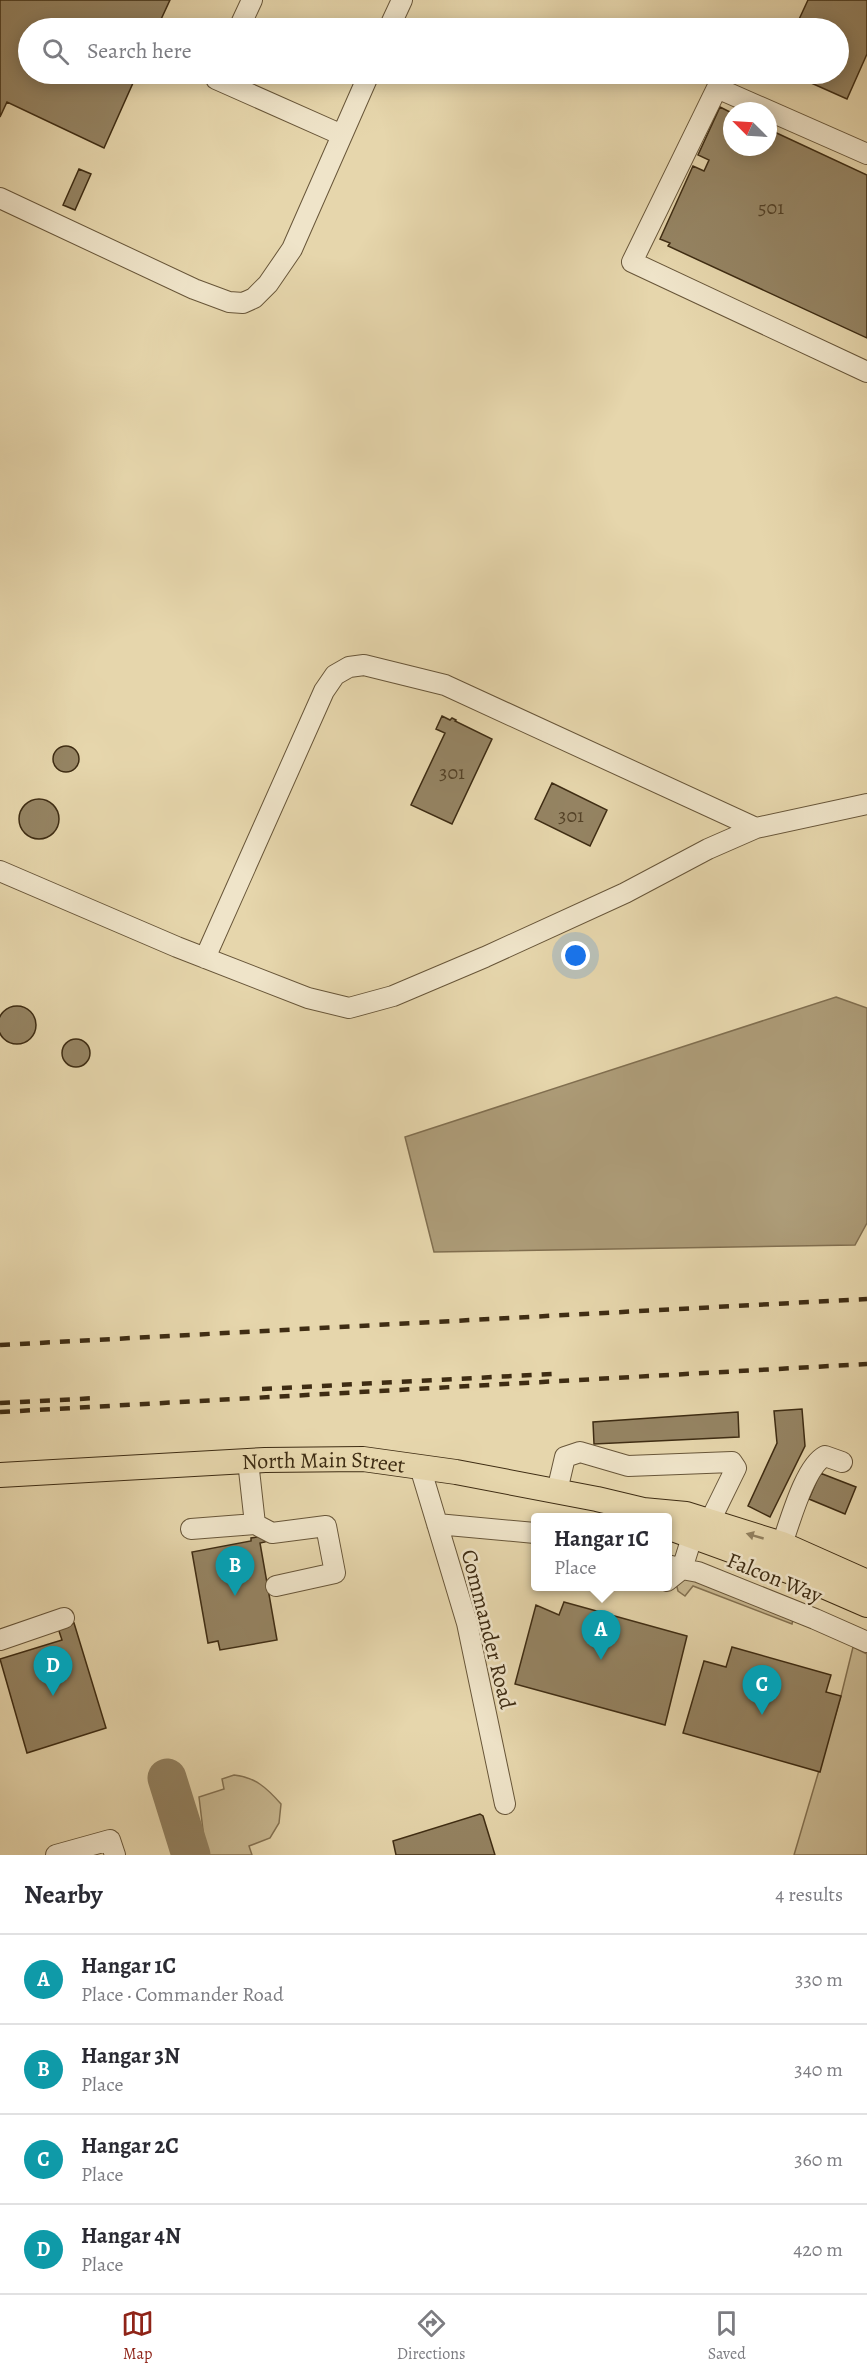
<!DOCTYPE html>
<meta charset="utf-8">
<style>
:root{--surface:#fff;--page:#f7f7f7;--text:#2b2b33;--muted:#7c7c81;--line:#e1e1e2;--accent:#8f2418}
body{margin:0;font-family:Alegreya,serif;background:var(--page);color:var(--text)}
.compass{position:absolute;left:723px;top:102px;width:54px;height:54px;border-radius:50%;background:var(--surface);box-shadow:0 3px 15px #0003;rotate:294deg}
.you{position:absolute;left:576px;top:956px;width:21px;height:21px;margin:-15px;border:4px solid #fff;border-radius:50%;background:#1a73e8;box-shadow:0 0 0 9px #1a73e833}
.badge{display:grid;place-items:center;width:39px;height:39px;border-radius:50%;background:var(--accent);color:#fff;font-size:20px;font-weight:700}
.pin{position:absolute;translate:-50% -50px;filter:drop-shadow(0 2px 3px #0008)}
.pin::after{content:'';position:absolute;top:32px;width:21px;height:18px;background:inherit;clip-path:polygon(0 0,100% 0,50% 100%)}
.popup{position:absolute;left:531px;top:1513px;width:141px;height:78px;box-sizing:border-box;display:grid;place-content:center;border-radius:6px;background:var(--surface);filter:drop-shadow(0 2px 4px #0005);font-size:20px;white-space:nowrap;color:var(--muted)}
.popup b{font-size:22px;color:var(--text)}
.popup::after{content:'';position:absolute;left:50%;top:100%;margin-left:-12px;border:12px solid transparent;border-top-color:var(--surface)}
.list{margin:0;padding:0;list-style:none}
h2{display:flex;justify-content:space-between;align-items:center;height:78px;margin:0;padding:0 24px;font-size:26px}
h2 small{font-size:20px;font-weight:400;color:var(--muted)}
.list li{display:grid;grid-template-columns:39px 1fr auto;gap:18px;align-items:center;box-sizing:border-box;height:90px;padding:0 24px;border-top:2px solid var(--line)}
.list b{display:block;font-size:22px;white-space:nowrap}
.list p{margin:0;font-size:20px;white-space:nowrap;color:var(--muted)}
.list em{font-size:20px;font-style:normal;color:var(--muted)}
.icon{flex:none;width:33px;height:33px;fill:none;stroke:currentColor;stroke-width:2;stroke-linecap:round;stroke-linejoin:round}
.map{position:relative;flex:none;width:867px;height:1855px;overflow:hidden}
.search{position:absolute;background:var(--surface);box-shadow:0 3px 15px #0003;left:18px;right:18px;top:18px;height:66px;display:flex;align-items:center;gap:15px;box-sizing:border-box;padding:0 21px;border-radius:33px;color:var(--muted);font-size:22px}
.sheet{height:438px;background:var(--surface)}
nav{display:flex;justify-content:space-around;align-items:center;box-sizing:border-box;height:84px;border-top:2px solid var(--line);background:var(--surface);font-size:16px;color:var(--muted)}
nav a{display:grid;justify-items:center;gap:3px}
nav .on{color:var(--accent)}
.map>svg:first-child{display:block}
</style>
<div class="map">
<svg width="867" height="1855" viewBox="0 0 867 1855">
<rect width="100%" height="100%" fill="#e6d6ac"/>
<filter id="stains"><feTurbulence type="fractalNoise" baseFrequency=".00333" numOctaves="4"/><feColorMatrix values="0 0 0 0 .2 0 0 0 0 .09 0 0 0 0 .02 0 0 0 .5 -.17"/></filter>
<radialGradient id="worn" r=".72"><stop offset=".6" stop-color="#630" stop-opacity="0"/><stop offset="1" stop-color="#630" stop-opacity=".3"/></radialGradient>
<path fill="#c9b992" stroke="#847252" stroke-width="1.5" d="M686 1574 794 1615 792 1624 693 1586 685 1596 678 1591 676 1583Z
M853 1647 867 1654V1855H794L841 1696Z
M234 1775C255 1777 267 1788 281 1804L279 1823 270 1838 249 1846 252 1855H206L199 1797 224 1789 222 1779Z"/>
<path fill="#ad9c78" stroke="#816f50" stroke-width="1.5" d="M836 997 867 1008V1223L855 1245 434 1252 405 1137Z"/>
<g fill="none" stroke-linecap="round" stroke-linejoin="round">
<path stroke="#928160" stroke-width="39" d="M167 1778 191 1855"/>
</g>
<path fill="#958463" stroke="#3e2c13" stroke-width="1.5" d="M0 0H170L157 28H28V74H137L104 148 7 102 0 117Z
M808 0H867V54L847 99 791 74H838V28H795Z
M720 107 732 113V147H768V129L867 175V338L668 246 670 243 660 239 693 166 704 171 709 160 698 155Z
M79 169 91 174 75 210 63 205Z
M442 716 450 720 452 718 456 720 455 721 492 739 452 824 411 805 445 733 436 729Z
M53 759a13 13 0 1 1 26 0a13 13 0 1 1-26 0Z
M552 783 607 810 590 846 535 819Z
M19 819a20 20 0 1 1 40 0a20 20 0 1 1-40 0Z
M-2 1025a19 19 0 1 1 38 0a19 19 0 1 1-38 0Z
M62 1053a14 14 0 1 1 28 0a14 14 0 1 1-28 0Z
M802 1409 805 1446 770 1517 748 1506 777 1443 774 1411Z
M738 1412 739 1437 594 1444 593 1422Z
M820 1473 856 1487 845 1514 809 1499Z
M264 1536 265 1542 260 1543 277 1640 220 1650 218 1641 208 1643 192 1552 251 1541V1538Z
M564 1602 687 1636 665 1725 515 1684 536 1605 559 1615Z
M74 1623 106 1728 27 1753 0 1659 62 1640 58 1628Z
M732 1647 831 1675 826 1692 841 1696 820 1772 683 1733 704 1661 726 1667Z
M480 1814 483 1816 495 1855H396L393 1841Z"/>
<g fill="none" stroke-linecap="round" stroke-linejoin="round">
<g stroke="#685639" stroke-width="22">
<path id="minor" d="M239 28 252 0
M389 28 402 0
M218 74 216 79 342 135
M867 154 717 88 632 262 867 372
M0 198 194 289 229 302 243 303 254 298 268 284 292 249 369 74
M0 871 177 947 308 998 349 1008 393 996 485 957 625 893 708 849 756 828 867 804
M205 958 324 691 335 675 349 667 364 665 445 685 756 828
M420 1467 467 1623 505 1804
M557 1491 565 1457 580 1452 628 1466 732 1462 736 1468 709 1523 692 1537 682 1569 667 1565
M255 1524 272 1533 326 1526 335 1573 276 1586
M437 1524 535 1533
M191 1529 255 1524 248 1461
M782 1544C790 1522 805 1466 825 1456L842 1462
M667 1581 682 1569 698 1572 815 1619 867 1642
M0 1640 64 1618
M56 1855 110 1840 115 1855"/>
</g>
<g stroke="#3e2c13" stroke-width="26">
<g id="major">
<path id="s1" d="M0 1475 265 1460 363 1459 456 1472 597 1499 643 1510 686 1514 782 1544 867 1582"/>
<path d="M667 1527 791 1572 867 1605"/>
</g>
</g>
<use href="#minor" stroke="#efe4c9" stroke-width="20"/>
<use href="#major" stroke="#e6d6ac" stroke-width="24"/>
<path stroke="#3e2c13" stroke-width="4.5" stroke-dasharray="10 10" stroke-linecap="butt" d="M0 1345 867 1299
M262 1389 552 1374
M0 1403 97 1398
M0 1412 867 1364"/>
</g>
<defs><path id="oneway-solid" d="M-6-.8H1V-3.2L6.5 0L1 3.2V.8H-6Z" transform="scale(1.5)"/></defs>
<use fill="#928160" href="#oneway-solid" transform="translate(755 1536) rotate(-164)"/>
<g text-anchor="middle" stroke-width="5" stroke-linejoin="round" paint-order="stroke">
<g font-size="20" fill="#544227">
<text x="771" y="214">501</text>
<text x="452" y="779">301</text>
<text x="571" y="822">301</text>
</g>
<g font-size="22" fill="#3e2c13" stroke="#efe4c9">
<text dy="8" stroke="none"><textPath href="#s1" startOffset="324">North Main Street</textPath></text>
<text transform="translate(775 1577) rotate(22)" y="8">Falcon Way</text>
<text transform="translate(489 1629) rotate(76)" y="8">Commander Road</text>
</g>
</g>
<rect width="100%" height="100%" filter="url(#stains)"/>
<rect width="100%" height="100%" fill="url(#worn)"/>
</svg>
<svg class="compass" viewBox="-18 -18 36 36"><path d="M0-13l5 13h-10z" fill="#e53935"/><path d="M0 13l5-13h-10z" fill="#7c7c81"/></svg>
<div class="you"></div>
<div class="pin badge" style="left:601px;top:1660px;background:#0f9aa8">A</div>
<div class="popup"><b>Hangar 1C</b>Place</div>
<div class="pin badge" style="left:235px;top:1596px;background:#0f9aa8">B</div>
<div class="pin badge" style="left:762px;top:1715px;background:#0f9aa8">C</div>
<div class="pin badge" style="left:53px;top:1696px;background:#0f9aa8">D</div>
<div class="search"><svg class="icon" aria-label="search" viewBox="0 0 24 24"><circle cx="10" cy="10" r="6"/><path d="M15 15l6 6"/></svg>Search here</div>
</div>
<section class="sheet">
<h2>Nearby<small>4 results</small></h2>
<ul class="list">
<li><span class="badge" style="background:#0f9aa8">A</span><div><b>Hangar 1C</b><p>Place · Commander Road</p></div><em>330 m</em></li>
<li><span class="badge" style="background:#0f9aa8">B</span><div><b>Hangar 3N</b><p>Place</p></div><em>340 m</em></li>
<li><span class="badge" style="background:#0f9aa8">C</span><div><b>Hangar 2C</b><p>Place</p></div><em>360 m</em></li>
<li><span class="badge" style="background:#0f9aa8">D</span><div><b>Hangar 4N</b><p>Place</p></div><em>420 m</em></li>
</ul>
</section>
<nav>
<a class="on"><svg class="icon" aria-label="map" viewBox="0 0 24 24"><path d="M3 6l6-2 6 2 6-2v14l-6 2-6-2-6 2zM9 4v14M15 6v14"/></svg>Map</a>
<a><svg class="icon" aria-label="directions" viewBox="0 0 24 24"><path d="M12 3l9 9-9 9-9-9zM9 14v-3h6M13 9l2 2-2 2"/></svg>Directions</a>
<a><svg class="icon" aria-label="saved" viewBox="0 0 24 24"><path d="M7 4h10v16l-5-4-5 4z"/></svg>Saved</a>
</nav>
